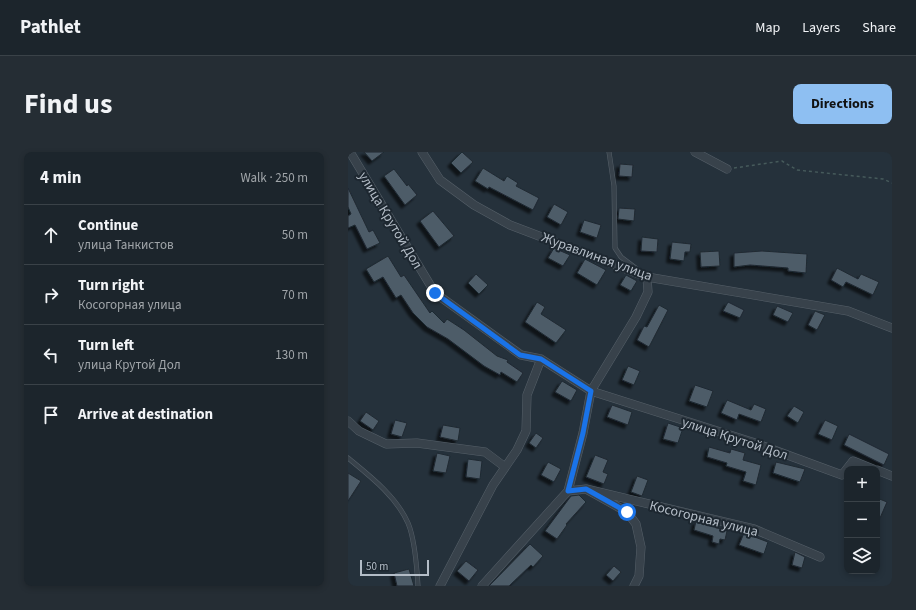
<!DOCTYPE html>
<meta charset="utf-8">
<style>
:root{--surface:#1c252c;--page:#252d34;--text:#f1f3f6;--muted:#a0a5a9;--line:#3a4248;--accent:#8ebff2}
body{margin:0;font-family:"Source Sans 3",sans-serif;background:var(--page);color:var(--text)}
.controls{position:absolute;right:12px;bottom:12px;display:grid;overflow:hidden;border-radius:8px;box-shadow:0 2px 6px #0003}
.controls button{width:36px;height:36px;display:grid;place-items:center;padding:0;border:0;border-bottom:1px solid var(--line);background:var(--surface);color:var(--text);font:20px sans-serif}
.scale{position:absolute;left:12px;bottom:10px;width:69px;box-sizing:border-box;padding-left:4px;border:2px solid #b4bdc7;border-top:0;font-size:11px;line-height:14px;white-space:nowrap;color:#b4bdc7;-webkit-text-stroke:3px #1d2730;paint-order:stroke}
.stop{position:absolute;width:12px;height:12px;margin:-9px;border:3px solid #1a73e8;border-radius:50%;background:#fff}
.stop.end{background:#1a73e8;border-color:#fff;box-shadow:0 1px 4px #0008}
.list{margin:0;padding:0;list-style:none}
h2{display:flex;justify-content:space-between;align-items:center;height:52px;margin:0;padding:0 16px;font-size:17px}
h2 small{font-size:13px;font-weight:400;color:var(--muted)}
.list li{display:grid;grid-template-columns:26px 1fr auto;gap:12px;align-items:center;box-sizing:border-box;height:60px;padding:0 16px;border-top:1px solid var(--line)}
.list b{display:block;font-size:15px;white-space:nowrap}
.list p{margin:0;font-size:13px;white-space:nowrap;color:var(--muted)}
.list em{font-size:13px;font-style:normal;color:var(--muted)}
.icon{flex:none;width:22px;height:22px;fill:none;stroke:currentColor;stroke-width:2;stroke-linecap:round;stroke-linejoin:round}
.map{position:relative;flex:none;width:544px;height:434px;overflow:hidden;border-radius:8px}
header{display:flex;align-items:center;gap:24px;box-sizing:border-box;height:56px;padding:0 20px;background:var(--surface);border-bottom:1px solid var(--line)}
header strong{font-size:19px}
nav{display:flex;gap:22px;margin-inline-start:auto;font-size:14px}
.intro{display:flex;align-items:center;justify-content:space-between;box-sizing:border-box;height:96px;padding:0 24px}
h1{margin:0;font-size:28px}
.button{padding:10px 18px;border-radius:8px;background:var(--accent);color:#111;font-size:14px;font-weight:700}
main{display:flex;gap:24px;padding:0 24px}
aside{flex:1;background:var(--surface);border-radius:8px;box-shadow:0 2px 6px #0003}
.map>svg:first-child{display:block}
</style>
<header>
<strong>Pathlet</strong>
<nav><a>Map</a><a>Layers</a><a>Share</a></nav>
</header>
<div class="intro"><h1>Find us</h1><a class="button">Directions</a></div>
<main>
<aside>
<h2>4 min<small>Walk · 250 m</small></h2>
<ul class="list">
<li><svg class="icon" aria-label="ahead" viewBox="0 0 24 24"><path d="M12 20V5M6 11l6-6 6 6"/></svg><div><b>Continue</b><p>улица Танкистов</p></div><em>50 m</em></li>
<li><svg class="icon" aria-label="right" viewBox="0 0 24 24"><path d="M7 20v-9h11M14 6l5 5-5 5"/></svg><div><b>Turn right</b><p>Косогорная улица</p></div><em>70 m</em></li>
<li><svg class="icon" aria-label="left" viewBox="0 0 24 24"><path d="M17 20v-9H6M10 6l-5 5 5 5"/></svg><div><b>Turn left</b><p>улица Крутой Дол</p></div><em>130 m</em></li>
<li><svg class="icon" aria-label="arrive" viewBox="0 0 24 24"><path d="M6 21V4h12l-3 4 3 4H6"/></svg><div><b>Arrive at destination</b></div></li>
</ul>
</aside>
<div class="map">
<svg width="544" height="434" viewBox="0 0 544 434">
<defs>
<filter id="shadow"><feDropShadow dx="-3.5" dy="3.5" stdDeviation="1" flood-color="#0009"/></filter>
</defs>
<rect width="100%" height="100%" fill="#25313b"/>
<path fill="#4e5b67" stroke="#1f2932" filter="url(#shadow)" d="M16 0H36L24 9Z
M114 0 125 10 113 21 103 11Z
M272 12 285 13 284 25 271 24Z
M135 16 156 29 159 24 170 31 168 34 191 46 185 58 141 35 140 37 127 29Z
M46 17 59 34 60 32 69 43 57 53 36 24Z
M0 36 21 80 25 78 32 91 19 97 7 73 0 76V64L3 62 0 55Z
M206 52 220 60 213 73 199 65Z
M271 56 287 57 286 69 270 67Z
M85 59 106 84 91 95 72 69Z
M236 68 253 73 249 86 232 80Z
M294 85 310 87 309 100 293 99Z
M324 90 343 92 342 100H337L336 109 322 107Z
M206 96 222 103 215 114 200 106Z
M371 99 372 114 353 115 352 100Z
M414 99 459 102 458 121 440 119V116L402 113 386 115V101Z
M40 104 53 125 56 123 82 161 84 159 96 171 99 167 116 178 149 204 160 208 159 210 175 221 169 230 153 220 152 223 136 214 100 187 79 175 65 161 53 143 48 146 35 125 26 130 18 117Z
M237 107 258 118 249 133 229 121Z
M489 116 510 127 513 122 531 130 525 143 498 130 495 135 483 128Z
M128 122 140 133 131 142 120 131Z
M278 123 289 129 283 139 272 133Z
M189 150 197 155 193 162 218 178 208 191 177 170Z
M380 150 396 158 392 166 375 159Z
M311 153 320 158 301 195 289 188 296 174 299 175Z
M429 154 445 161 440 170 425 163Z
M467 159 477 163 469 178 460 173Z
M280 214 292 219 286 233 274 228Z
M214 229 229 238 223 249 207 240Z
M347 233 365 239 359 255 341 249Z
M379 248 403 258 406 252 418 257 413 270 391 262 389 268 373 261Z
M264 253 284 260 280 273 259 265Z
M446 254 456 260 450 271 439 264Z
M18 260 31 269 25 278 12 269Z
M47 268 59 271 54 285 43 282Z
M477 268 490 274 484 288 470 282Z
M320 271 335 276 330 291 315 287Z
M95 273 112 276 110 289 92 285Z
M188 281 195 286 188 296 181 291Z
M501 282 541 302 536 313 496 293Z
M361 295 382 301 383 297 397 301 395 308 413 313 408 333 395 329 398 320 378 314 379 311 359 305Z
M89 301 102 304 98 321 85 319Z
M247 303 260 308 255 320 260 322 256 332 238 325Z
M120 307 134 309 132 327 118 325Z
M200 310 213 317 206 330 193 323Z
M428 310 457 317 452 330 425 321Z
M0 321 13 329 0 349Z
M289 324 300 328 294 344 283 340Z
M231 343 238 350 218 372 219 373 209 387 197 379 223 344Z
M529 346 539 350 529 373Z
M348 369 379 379 377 388 372 387 371 392 364 390 365 384 346 378Z
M396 381 420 390 416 402 391 393Z
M182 392 195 404 185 415 183 413 161 434H141Z
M447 400 457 405 454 416 444 413Z
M118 409 130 418 121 429 109 419Z
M266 414 273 420 265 429 258 423Z
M61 417 66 434H49L46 421Z"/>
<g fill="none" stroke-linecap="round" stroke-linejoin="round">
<g stroke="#566069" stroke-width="5">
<path id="service" d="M261 0 266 34 267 96 273 105 293 120
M0 306C22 324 48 344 60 371 66 385 69 417 70 434"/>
</g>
<g stroke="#566069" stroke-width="9">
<path id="minor" d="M2 0 87 141 173 203 193 207 243 239 404 290 494 323 505 309 525 317
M74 0 92 28 126 53 162 73 299 125 500 159 544 176
M347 0 379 17
M0 269 11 279 38 292 69 291 137 300 157 315
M529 318 544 324
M238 337 406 377 472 405
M220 339 238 337 279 360 288 372 293 395 291 424 286 434
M92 434 145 333 169 298 178 279 179 243 193 207
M134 434 220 339 235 281 243 239 288 165 300 140 299 125"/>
</g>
<path stroke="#465a5b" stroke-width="1.5" stroke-dasharray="3 3" stroke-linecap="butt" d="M386 16 434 9 449 18 535 27 544 31"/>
<use href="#service" stroke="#38424b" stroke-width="4"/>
<use href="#minor" stroke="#38424b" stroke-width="8"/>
</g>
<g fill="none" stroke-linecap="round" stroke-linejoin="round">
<path stroke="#1a73e8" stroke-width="5" d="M87 141 172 203 193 207 243 239 235 281 220 339 238 337 279 360"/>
</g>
<g text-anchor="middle" stroke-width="4" stroke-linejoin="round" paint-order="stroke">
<g font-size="14" fill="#b4bdc7" stroke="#1d2730">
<text transform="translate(43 68) rotate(59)" y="5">улица Крутой Дол</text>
<text transform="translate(249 104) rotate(20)" y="5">Журавлиная улица</text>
<text transform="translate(387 286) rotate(18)" y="5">улица Крутой Дол</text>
<text transform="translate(356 366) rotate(14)" y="5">Косогорная улица</text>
</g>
</g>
</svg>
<div class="controls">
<button>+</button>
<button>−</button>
<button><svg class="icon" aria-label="layers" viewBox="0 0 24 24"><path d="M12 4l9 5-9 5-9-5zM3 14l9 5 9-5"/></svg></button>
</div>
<div class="scale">50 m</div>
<div class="stop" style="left:279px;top:360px"></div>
<div class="stop end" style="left:87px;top:141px"></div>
</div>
</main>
